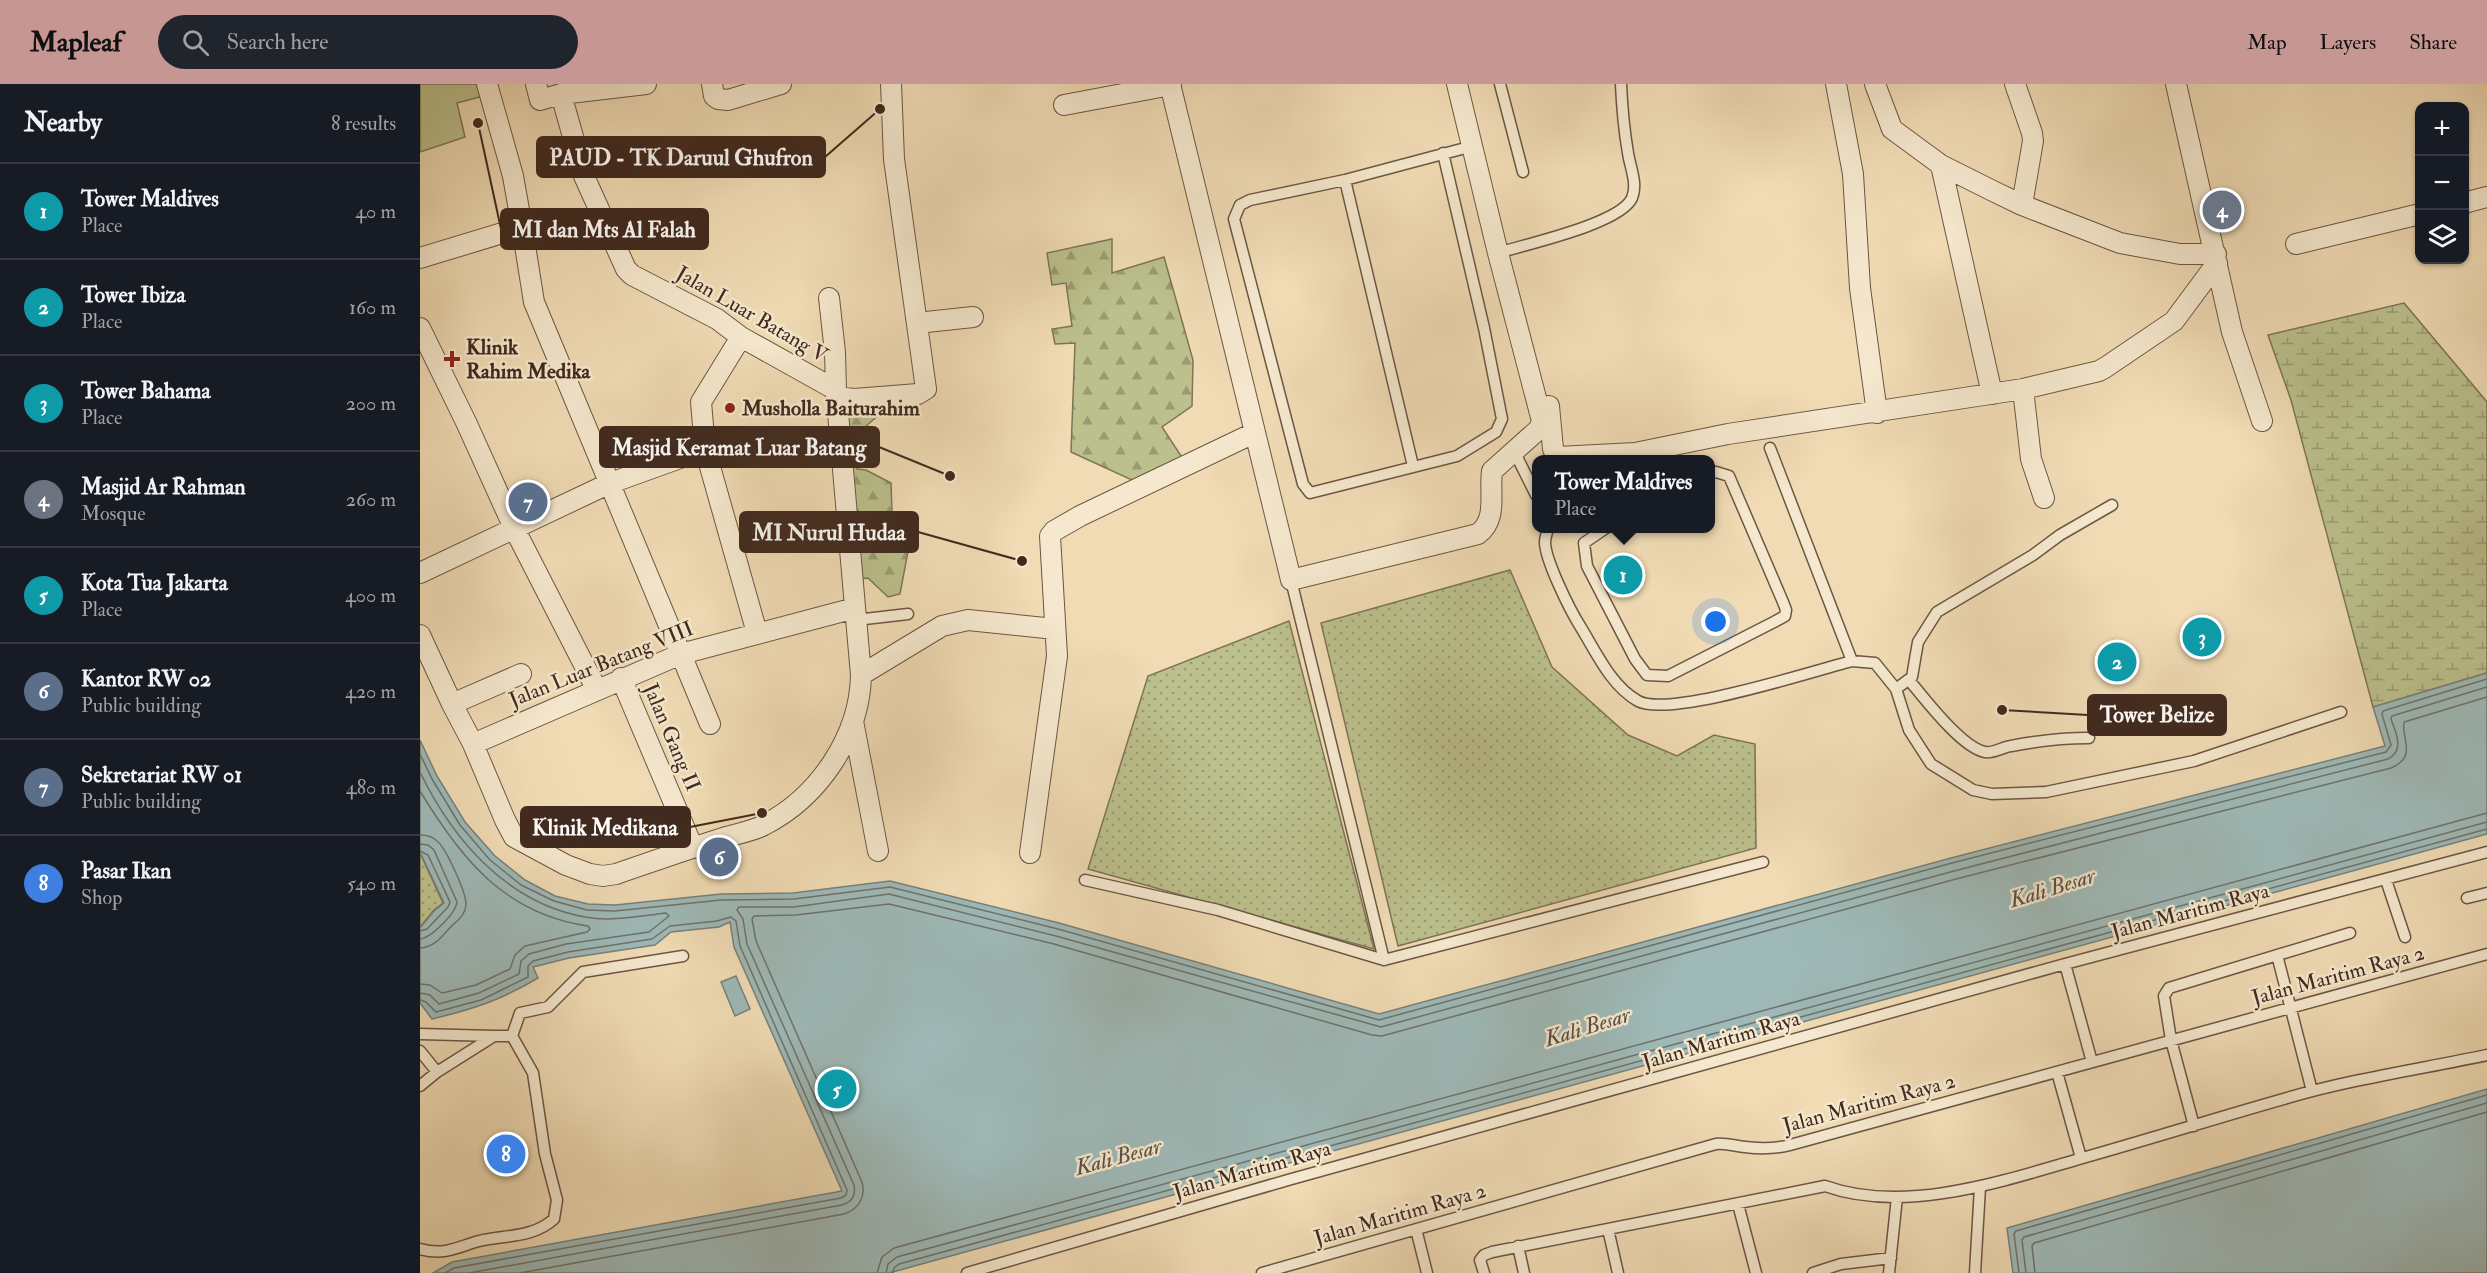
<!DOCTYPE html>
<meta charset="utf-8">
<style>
:root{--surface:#171b24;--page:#20242c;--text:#f1f3f6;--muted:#9ea1a6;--line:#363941;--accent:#c59692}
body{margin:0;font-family:"IM FELL Double Pica",serif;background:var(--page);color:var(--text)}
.controls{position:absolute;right:18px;top:18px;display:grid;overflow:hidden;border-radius:12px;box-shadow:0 2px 4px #0004}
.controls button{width:54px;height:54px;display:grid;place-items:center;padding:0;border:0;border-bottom:2px solid var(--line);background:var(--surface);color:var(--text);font:30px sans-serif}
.you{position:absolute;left:1296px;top:538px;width:21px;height:21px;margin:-15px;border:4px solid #fff;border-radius:50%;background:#1a73e8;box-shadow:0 0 0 9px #1a73e833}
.badge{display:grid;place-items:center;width:39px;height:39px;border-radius:50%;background:var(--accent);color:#fff;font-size:20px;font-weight:700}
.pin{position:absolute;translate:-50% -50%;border:3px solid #fff;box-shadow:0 2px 6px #0006}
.popup{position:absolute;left:1112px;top:371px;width:183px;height:78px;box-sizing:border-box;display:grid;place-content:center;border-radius:12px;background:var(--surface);filter:drop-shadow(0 2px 4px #0005);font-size:20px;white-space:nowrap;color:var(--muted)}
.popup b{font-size:22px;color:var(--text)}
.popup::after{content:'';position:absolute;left:50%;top:100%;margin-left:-12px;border:12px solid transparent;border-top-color:var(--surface)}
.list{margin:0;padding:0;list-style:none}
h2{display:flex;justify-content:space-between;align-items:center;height:78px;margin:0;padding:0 24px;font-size:26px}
h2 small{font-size:20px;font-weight:400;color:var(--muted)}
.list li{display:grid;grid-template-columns:39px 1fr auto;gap:18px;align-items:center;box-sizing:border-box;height:96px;padding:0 24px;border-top:2px solid var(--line)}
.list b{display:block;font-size:22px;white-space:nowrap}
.list p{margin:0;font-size:20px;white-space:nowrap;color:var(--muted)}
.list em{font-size:20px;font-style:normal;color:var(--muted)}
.icon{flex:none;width:33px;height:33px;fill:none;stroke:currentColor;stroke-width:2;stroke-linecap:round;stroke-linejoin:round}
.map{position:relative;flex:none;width:2067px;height:1189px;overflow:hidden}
header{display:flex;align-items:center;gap:36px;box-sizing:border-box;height:84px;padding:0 30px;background:var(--accent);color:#111}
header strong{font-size:28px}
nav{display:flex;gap:33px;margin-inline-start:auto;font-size:21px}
.search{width:420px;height:54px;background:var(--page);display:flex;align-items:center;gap:15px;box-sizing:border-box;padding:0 21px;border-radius:33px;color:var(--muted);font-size:22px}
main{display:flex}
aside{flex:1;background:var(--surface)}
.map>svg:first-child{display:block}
</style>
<header>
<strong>Mapleaf</strong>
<div class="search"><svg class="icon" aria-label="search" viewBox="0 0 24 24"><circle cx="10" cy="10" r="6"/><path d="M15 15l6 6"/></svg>Search here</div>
<nav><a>Map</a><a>Layers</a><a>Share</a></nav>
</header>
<main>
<aside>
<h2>Nearby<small>8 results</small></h2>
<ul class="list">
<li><span class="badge" style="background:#0f9aa8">1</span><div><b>Tower Maldives</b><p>Place</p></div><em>40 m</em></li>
<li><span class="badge" style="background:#0f9aa8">2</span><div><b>Tower Ibiza</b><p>Place</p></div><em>160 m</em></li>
<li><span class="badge" style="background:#0f9aa8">3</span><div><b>Tower Bahama</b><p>Place</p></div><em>200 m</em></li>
<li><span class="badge" style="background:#6b7280">4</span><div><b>Masjid Ar Rahman</b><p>Mosque</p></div><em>260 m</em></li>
<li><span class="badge" style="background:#0f9aa8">5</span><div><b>Kota Tua Jakarta</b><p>Place</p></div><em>400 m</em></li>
<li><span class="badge" style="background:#5c6f8a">6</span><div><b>Kantor RW 02</b><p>Public building</p></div><em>420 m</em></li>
<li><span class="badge" style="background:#5c6f8a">7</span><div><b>Sekretariat RW 01</b><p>Public building</p></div><em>480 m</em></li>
<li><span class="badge" style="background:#3f7fe0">8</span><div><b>Pasar Ikan</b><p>Shop</p></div><em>540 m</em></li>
</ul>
</aside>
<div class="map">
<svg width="2067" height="1189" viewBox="0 0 2067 1189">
<defs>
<pattern id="forest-firs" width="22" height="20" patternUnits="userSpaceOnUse" patternTransform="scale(1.5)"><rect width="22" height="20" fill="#bbc08c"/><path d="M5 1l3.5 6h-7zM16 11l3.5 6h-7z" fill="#999c72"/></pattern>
<pattern id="wetland-marsh" width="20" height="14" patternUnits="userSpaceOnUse" patternTransform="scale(1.5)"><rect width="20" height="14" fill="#bbc08c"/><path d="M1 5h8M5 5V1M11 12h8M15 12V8" fill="none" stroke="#999c72"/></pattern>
<pattern id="park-dots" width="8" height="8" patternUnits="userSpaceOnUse" patternTransform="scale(1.5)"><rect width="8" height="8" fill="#bbc08c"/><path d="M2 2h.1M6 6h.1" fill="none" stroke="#999c72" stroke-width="1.8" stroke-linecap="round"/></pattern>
</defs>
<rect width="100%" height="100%" fill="#f0dbb4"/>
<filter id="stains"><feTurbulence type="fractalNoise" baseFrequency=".00333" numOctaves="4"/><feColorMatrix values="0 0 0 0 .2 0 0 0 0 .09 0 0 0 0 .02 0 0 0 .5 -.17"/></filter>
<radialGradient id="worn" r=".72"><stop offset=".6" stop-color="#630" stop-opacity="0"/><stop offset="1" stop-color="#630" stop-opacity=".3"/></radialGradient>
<path fill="#bbc08c" stroke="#7e7556" stroke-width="1.5" d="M0 0H69L71 10 37 19 45 53 0 68Z"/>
<path fill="url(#forest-firs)" stroke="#7e7556" stroke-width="1.5" d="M692 155V189L744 173 773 276 772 322 742 343 763 375 714 397 651 368 655 259 635 260 632 245 652 242 646 199 632 201 627 169Z
M469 322 437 350V385L446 386 471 399 472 429 493 441 480 510 468 513 448 494 438 495 419 324Z"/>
<path fill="url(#wetland-marsh)" stroke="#7e7556" stroke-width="1.5" d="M1984 219 2067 318V589L1953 623 1871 316 1848 251Z"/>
<path fill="url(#park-dots)" stroke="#7e7556" stroke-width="1.5" d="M1090 486 1132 583 1208 651 1257 672 1294 651 1335 660 1336 764 978 862 901 539Z
M869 537 954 865 668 785 728 592Z
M0 769 23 819 14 826 0 843Z"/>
<path fill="#9eb9b7" stroke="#78807a" stroke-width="1.5" d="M2067 589V750L469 1189H13L32 1178 422 1107 314 863 310 838 299 843 251 848 235 861 149 874 113 883 118 894C81 916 54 925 12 935L0 919V844L14 827 24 819 0 768V656L17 692 45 738 75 772 105 796 135 812 168 820 195 821 301 810 373 809 470 797 639 839 959 930 1531 774 1965 662 1953 623Z
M316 892 330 925 315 932 301 898Z
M2067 1005V1189H1593L1587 1144Z"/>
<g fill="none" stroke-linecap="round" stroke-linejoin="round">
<path stroke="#6f726b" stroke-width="1.5" d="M0 670 12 695 40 741 70 776 101 801 134 817 167 826 195 827 301 816 374 815 470 803 638 845 959 936 1532 779 1966 668 1971 661 1962 630 1963 627 2067 595
M0 688C33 756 87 819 165 833 192 838 220 832 246 829L249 832 229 848 146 860 109 870 101 877 99 890 59 909 19 920 10 911 0 909
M0 707C41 775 85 830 168 842L170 845 167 848 105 862 95 871 90 885 56 901 22 909 10 901 0 900
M0 751C7 751 12 752 17 757 26 764 47 810 46 821 45 834 34 838 27 847 19 856 13 863 0 864
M0 760 8 761 14 766 37 818C36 829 11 854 0 855
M0 767 8 771 30 818 28 823 7 845 0 847
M0 916 6 918 16 928 61 916 108 893V882L113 877 148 868 232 855 250 842 297 837 311 833 316 837 320 862 427 1106 426 1111 421 1114 34 1184 25 1189
M49 1189 422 1121C432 1118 436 1111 434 1101L327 860 323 835 317 826 319 823H374L469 810 636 852 961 943 1534 787 1968 675C1985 666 1976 649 1971 635L1972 632 2067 603
M100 1189 424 1130C439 1125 446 1113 442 1098L336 857 332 835 334 832 376 831 469 820 634 860 952 951 962 952 1536 795 1971 684C1998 672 1981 656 1984 638L2067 613
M457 1189 462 1173 474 1164 2067 729
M466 1189 468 1180 477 1173 2067 738
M473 1189 474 1184 479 1180 2067 745
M1599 1189 1594 1150 1596 1147 2067 1011
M1606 1189 1602 1156 1604 1153 2067 1019
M1615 1189 1612 1162 1614 1159 2067 1028"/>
<g stroke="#6c5644" stroke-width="13">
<path id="service" d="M1080 0 1103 88
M1023 69 1064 244 1082 335 1076 348 1037 372 890 409 883 400 814 135 820 121 830 116 925 96 1053 62
M925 96 993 382
M1078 169C1106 160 1200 140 1212 114 1218 100 1210 83 1208 69 1204 46 1202 23 1201 0
M1350 364 1432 577
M1094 367 1116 411
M1128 444C1127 449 1125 454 1125 458 1125 476 1150 526 1160 542 1176 568 1191 602 1218 617 1249 634 1393 587 1432 577L1455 579 1476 605 1489 646 1511 680 1553 706 1572 710 1626 708 1774 677 1921 628
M1186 444 1164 459 1167 482 1215 575 1227 591 1248 592 1354 538 1365 532 1366 526 1363 518 1309 392 1296 388 1290 389
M871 496 964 876 1343 778
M436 536 488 530
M1489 596C1504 614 1542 664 1565 668 1572 670 1583 663 1591 662 1617 657 1642 654 1669 654
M1476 605 1492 593 1498 558 1517 528 1613 471 1640 451 1692 421
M665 796 798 826 964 876
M1966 796 1985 853
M2047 814 2067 809
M1857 871 1892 1007
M1645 880 1672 978
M0 950 74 952
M92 952 100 929 128 923 163 888 263 872
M0 967 17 988 74 952H92L113 989 125 1070 137 1116 134 1135C113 1154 85 1151 59 1157 37 1163 25 1172 0 1165
M1637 988 1661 1074
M0 1002 17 988
M1774 1042 1751 956 1744 912 1749 904 1930 849
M1318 1120 1336 1189
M996 1145 1007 1189
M1188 1145 1198 1189
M1098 1162 1104 1189
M547 1189 868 1096 1645 880 2067 768
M842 1189 1296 1060C1307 1059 1315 1062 1325 1063 1341 1065 1354 1065 1370 1061L2067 870
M1064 1189 1060 1176 1064 1171 1072 1168 1405 1102C1486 1131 1586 1096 1666 1073 1733 1054 1800 1033 1867 1014 1932 995 2001 985 2067 971
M1393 1189 1421 1180 1471 1174
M1469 1189 1477 1113
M1555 1189 1560 1103"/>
</g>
<g stroke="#6c5644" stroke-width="22">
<path id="minor" d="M116 0 120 16 141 10
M292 0 294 12 298 15 308 16 361 0
M750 0 871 496 1058 450C1078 435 1069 410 1072 387L1119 345 1122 337 1078 169 1037 0
M1416 0 1433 90 1440 204 1457 329
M1455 0 1472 45 1521 81 1573 107 1602 121 1700 159 1760 170H1796
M1595 0 1612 49 1613 57 1602 121
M1756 0 1812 248 1842 337
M644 21 751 1
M1521 81 1572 310
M2044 119 2067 113
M102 143 114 218 290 640
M1876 160 2000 130
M0 174 102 143 93 92 67 0
M409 214 415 268 416 306
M497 239 553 233
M0 244 46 338 94 444 177 606
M321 253 281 318 285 365 337 549
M1603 305 1611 375 1624 414
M416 313 434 315 498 310 506 305 474 75 471 0
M1129 322 1133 365 1138 373 1215 369 1308 350 1603 305 1679 287 1686 283 1754 237 1797 179
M0 489 188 400 285 365
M0 551 32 620 53 660 85 736 94 753 146 781 170 790 183 792 196 790C231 778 265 766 300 755 314 750 331 748 344 741 399 713 440 652 441 591L416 306 321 253 297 235 212 191 206 185 164 92 141 10 226 0
M441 591 522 542 548 536 635 545
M201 594 273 764
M32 620 101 590
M433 637 458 767
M53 660 261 570 435 524
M610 769 637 572 630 452 634 447 660 432 834 349"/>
</g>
<use href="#service" stroke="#f5e8ce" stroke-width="10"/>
<use href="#minor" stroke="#f5e8ce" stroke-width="20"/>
</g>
<g fill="#8f2418" stroke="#f5e8ce" stroke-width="2">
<path d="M29 266h6v6h6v6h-6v6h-6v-6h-6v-6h6z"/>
<circle cx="310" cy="324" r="6"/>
</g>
<g text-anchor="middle" stroke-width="5" stroke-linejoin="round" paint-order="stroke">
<g font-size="21" fill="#402a1f" stroke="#f5e8ce">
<text transform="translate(332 230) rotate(30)" y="7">Jalan Luar Batang V</text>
<text transform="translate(181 580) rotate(-22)" y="7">Jalan Luar Batang VIII</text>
<text transform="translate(252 653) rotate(67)" y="7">Jalan Gang II</text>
<text transform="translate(1770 827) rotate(-15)" y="7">Jalan Maritim Raya</text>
<text transform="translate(1918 891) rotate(-15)" y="7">Jalan Maritim Raya 2</text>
<text transform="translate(1301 956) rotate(-16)" y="7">Jalan Maritim Raya</text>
<text transform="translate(1449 1019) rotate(-15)" y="7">Jalan Maritim Raya 2</text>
<text transform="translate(832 1086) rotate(-16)" y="7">Jalan Maritim Raya</text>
<text transform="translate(980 1130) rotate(-16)" y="7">Jalan Maritim Raya 2</text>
</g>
<g font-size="21" font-weight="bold" fill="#402a1f" stroke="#f5e8ce" text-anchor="start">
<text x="46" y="270">Klinik<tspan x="46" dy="24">Rahim Medika</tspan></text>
<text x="322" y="331">Musholla Baiturahim</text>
</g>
<g font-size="22" font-style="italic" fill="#584e45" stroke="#f5e8ce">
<text transform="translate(1632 803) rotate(-17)" y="8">Kali Besar</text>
<text transform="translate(1167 942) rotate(-17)" y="8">Kali Besar</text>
<text transform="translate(698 1072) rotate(-15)" y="8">Kali Besar</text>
</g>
</g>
<path fill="none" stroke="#402a1f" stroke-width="2" d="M460 25L405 73M58 39L81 145M530 392L459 363M602 477L498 448M1582 626L1668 631M342 729L270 743"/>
<g fill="#402a1f" stroke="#f5e8ce" stroke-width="2">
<circle cx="460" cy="25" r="6"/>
<circle cx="58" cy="39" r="6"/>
<circle cx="530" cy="392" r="6"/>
<circle cx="602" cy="477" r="6"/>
<circle cx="1582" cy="626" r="6"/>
<circle cx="342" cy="729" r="6"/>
</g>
<g fill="#402a1f" stroke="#402a1f" stroke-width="2">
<rect x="117" y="53" width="288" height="40" rx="6"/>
<rect x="81" y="125" width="207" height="40" rx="6"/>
<rect x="180" y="343" width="279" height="40" rx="6"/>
<rect x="320" y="428" width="178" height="40" rx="6"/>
<rect x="1668" y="611" width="138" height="40" rx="6"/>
<rect x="101" y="723" width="169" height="40" rx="6"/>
</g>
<g font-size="22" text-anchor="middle" font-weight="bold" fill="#fff">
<text x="261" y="81">PAUD - TK Daruul Ghufron</text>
<text x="184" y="153">MI dan Mts Al Falah</text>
<text x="319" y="371">Masjid Keramat Luar Batang</text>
<text x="409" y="456">MI Nurul Hudaa</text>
<text x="1737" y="638">Tower Belize</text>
<text x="185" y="751">Klinik Medikana</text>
</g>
<rect width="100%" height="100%" filter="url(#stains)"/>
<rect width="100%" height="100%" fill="url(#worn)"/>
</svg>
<div class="controls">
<button>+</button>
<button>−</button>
<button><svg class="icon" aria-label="layers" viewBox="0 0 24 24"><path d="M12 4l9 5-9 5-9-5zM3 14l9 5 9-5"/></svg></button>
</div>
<div class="you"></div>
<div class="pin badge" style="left:1203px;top:491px;background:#0f9aa8">1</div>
<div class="popup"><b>Tower Maldives</b>Place</div>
<div class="pin badge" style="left:1697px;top:578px;background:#0f9aa8">2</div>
<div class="pin badge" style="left:1782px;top:553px;background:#0f9aa8">3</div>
<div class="pin badge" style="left:1802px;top:126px;background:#6b7280">4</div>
<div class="pin badge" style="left:417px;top:1005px;background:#0f9aa8">5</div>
<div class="pin badge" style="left:299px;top:773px;background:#5c6f8a">6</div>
<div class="pin badge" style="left:108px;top:418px;background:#5c6f8a">7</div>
<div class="pin badge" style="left:86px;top:1070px;background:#3f7fe0">8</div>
</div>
</main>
